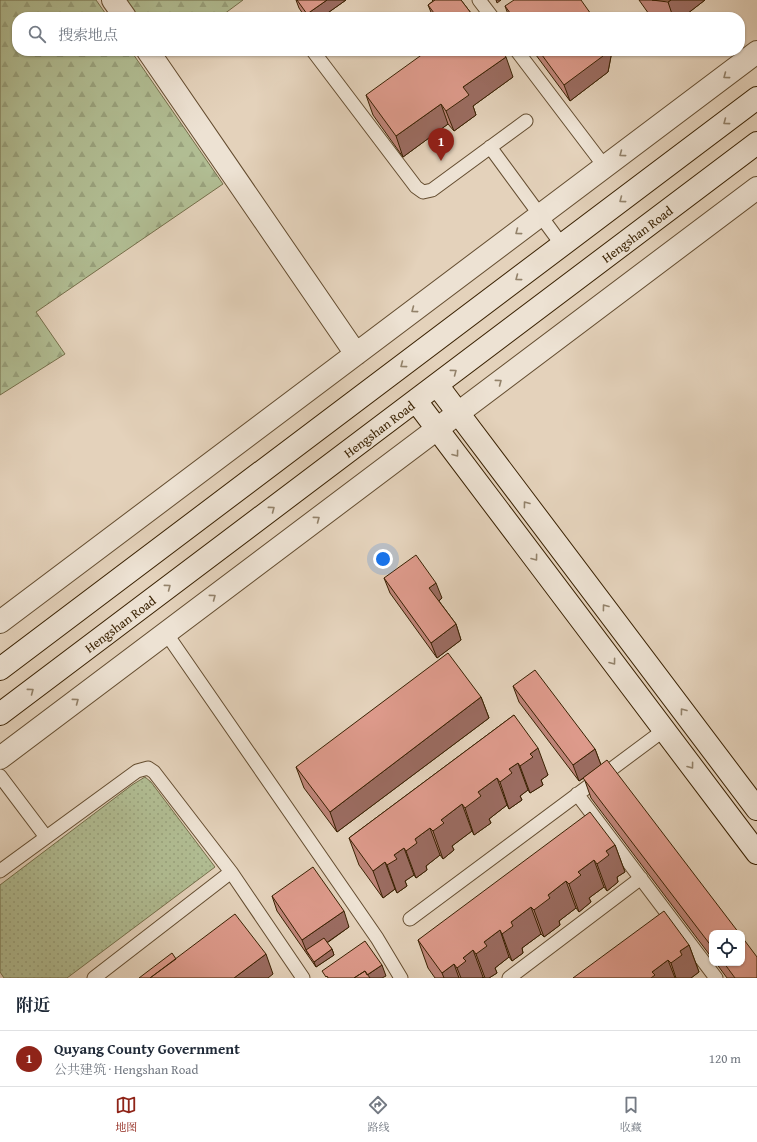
<!DOCTYPE html>
<html lang="zh">
<meta charset="utf-8">
<style>
:root{--surface:#fff;--page:#f2f2f3;--text:#1f2937;--muted:#747a83;--line:#e0e1e3;--accent:#8f2418}
body{margin:0;font-family:"Gentium Book Plus","Noto Serif SC",serif;background:var(--page);color:var(--text)}
.controls{position:absolute;right:12px;bottom:12px;display:grid;overflow:hidden;border-radius:8px;box-shadow:0 1px 3px #0004}
.controls button{width:36px;height:36px;display:grid;place-items:center;padding:0;border:0;border-bottom:1px solid var(--line);background:var(--surface);color:var(--text);font:20px sans-serif}
.you{position:absolute;left:383px;top:559px;width:14px;height:14px;margin:-10px;border:3px solid #fff;border-radius:50%;background:#1a73e8;box-shadow:0 0 0 6px #1a73e833}
.badge{display:grid;place-items:center;width:26px;height:26px;border-radius:50%;background:var(--accent);color:#fff;font-size:13px;font-weight:700}
.pin{position:absolute;translate:-50% -33px;filter:drop-shadow(0 1px 2px #0008)}
.pin::after{content:'';position:absolute;top:21px;width:14px;height:12px;background:inherit;clip-path:polygon(0 0,100% 0,50% 100%)}
.list{margin:0;padding:0;list-style:none}
h2{display:flex;justify-content:space-between;align-items:center;height:52px;margin:0;padding:0 16px;font-size:17px}
h2 small{font-size:13px;font-weight:400;color:var(--muted)}
.list li{display:grid;grid-template-columns:26px 1fr auto;gap:12px;align-items:center;box-sizing:border-box;height:56px;padding:0 16px;border-top:1px solid var(--line)}
.list b{display:block;font-size:15px;white-space:nowrap}
.list p{margin:0;font-size:13px;white-space:nowrap;color:var(--muted)}
.list em{font-size:13px;font-style:normal;color:var(--muted)}
.icon{flex:none;width:22px;height:22px;fill:none;stroke:currentColor;stroke-width:2;stroke-linecap:round;stroke-linejoin:round}
.map{position:relative;flex:none;width:757px;height:978px;overflow:hidden}
.search{position:absolute;background:var(--surface);box-shadow:0 1px 3px #0004;left:12px;right:12px;top:12px;height:44px;display:flex;align-items:center;gap:10px;box-sizing:border-box;padding:0 14px;border-radius:16px;color:var(--muted);font-size:15px}
.sheet{height:108px;background:var(--surface)}
nav{display:flex;justify-content:space-around;align-items:center;box-sizing:border-box;height:56px;border-top:1px solid var(--line);background:var(--surface);font-size:11px;color:var(--muted)}
nav a{display:grid;justify-items:center;gap:2px}
nav .on{color:var(--accent)}
.map>svg:first-child{display:block}
</style>
<div class="map">
<svg width="757" height="978" viewBox="0 0 757 978">
<defs>
<pattern id="grass-dots" width="8" height="8" patternUnits="userSpaceOnUse"><rect width="8" height="8" fill="#b1bd93"/><path d="M2 2h.1M6 6h.1" fill="none" stroke="#99a27d" stroke-width="1.8" stroke-linecap="round"/></pattern>
<pattern id="forest-firs" width="22" height="20" patternUnits="userSpaceOnUse"><rect width="22" height="20" fill="#b1bd93"/><path d="M5 1l3.5 6h-7zM16 11l3.5 6h-7z" fill="#99a27d"/></pattern>
</defs>
<rect width="100%" height="100%" fill="#e4d2bb"/>
<filter id="stains"><feTurbulence type="fractalNoise" baseFrequency=".005" numOctaves="4"/><feColorMatrix values="0 0 0 0 .2 0 0 0 0 .09 0 0 0 0 .02 0 0 0 .5 -.17"/></filter>
<radialGradient id="worn" r=".72"><stop offset=".6" stop-color="#630" stop-opacity="0"/><stop offset="1" stop-color="#630" stop-opacity=".3"/></radialGradient>
<path fill="url(#grass-dots)" stroke="#756f4a" d="M145 777 151 782 215 867 67 978H4L0 972V885L132 785Z"/>
<path fill="url(#forest-firs)" stroke="#756f4a" d="M0 0H96L108 17H17V51H131L223 184 36 312 65 354 0 395Z
M124 0H243L220 17H136Z"/>
<g fill="none" stroke-linecap="round" stroke-linejoin="round">
<g stroke="#644d30" stroke-width="15">
<path id="lane" d="M479 0 492 17
M313 51 416 187 423 192 432 190 526 121
M517 51 605 167
M490 147 562 245
M166 633 377 938 401 978
M0 776 46 837
M577 794 716 978
M0 871 137 771 148 768 154 772 231 872 303 978
M410 919 664 730
M94 978 231 872
M509 978 641 878"/>
</g>
<g stroke="#644d30" stroke-width="24">
<path id="street" d="M113 0 125 17
M148 51 356 354
M0 622 757 52
M0 758 757 188"/>
</g>
<g stroke="#392102" stroke-width="24">
<path id="secondary" d="M437 385 757 809
M416 401 757 853
M0 669 757 98
M0 714 757 143"/>
</g>
<use href="#lane" stroke="#ede2d3" stroke-width="13"/>
<use href="#street" stroke="#ede2d3" stroke-width="22"/>
<use href="#secondary" stroke="#ede2d3" stroke-width="22"/>
</g>
<path fill="#be8478" stroke="#392102" d="M296 0H346L322 17H305L299 8Z
M432 0H461L474 17H477H433L428 5 433 1Z
M639 0H705L683 17H651Z
M505 6 593 17H509Z
M533 51H612L608 72 570 101Z
M513 77 473 106 476 115 454 131 448 124 403 157 373 115 366 95Z
M384 578 442 598 439 601 456 624 461 640 437 658 390 593Z
M513 686 595 749 601 765 712 933V958L591 798 584 778 579 781 519 702Z
M481 697 489 718 337 832 304 788 296 767Z
M514 715 548 775 541 780 543 785 530 793 528 790 520 796 522 800 509 809 507 805 489 819 491 823 474 835 472 831 452 846 454 850 443 859 440 855 426 866 427 870 416 878 414 875 405 881 407 886 397 893 395 889 383 898 359 865 349 838Z
M615 845 625 872 617 877 618 882 607 891 604 887 589 898 591 902 579 912 576 908 559 921 560 925 544 937 541 934 522 948 523 953 512 961 509 957 495 968 497 973 489 978H484L483 977 482 978H435L428 968 418 940Z
M272 896 349 927 327 943 332 949 334 955 316 967 277 911Z
M689 945 699 972 691 978H573Z
M716 963H742L757 978H727Z"/>
<path fill="#9b6c61" stroke="#392102" d="M327 0H346L322 17H308L307 14Z
M496 0H501L497 3Z
M671 0H705L683 17H673L668 2Z
M603 51H612L608 72 570 101 564 85Z
M506 57 513 77 473 106 476 115 454 131 446 111 463 87Z
M441 104 448 124 403 157 396 136Z
M436 583 442 598 435 604 429 588Z
M456 624 461 640 437 658 431 643Z
M481 697 489 718 337 832 330 812Z
M538 748 548 775 541 780 543 785 530 793 520 766 530 754Z
M595 749 601 765 579 781 573 765Z
M518 763 528 790 520 796 522 800 509 809 500 782 509 769Z
M497 778 507 805 489 819 491 823 474 835 465 808 478 792Z
M462 804 472 831 452 846 454 850 443 859 433 831 441 820Z
M430 828 440 855 426 866 427 870 416 878 406 851 415 839Z
M615 845 625 872 617 877 618 882 607 891 597 864 606 851Z
M404 848 414 875 405 881 407 886 397 893 387 865 394 855Z
M594 860 604 887 589 898 591 902 579 912 569 884 578 872Z
M385 862 395 889 383 898 373 871Z
M566 881 576 908 559 921 560 925 544 937 534 910 548 895Z
M531 907 541 934 522 948 523 953 512 961 502 934 511 922Z
M344 911 349 927 309 955 306 950 302 940Z
M500 930 509 957 495 968 497 973 489 978H485L476 954 484 942Z
M689 945 699 972 691 978H676L671 963 680 951Z
M332 949 334 955 316 967 314 962Z
M473 950 483 977 482 978H461L457 968 463 958Z
M266 954 273 974 268 978H234Z
M668 960 675 978H651L652 972Z
M454 964 459 978H444L442 973Z
M382 965 386 976 382 978H363Z"/>
<path fill="#dd9a8b" stroke="#392102" d="M297 0H327L307 14Z
M435 0H461L474 17H437L428 5Z
M514 0H581L593 17H513L505 6Z
M652 0H671L668 2Z
M427 51H502L506 57 463 87 469 95 446 111 441 104 396 136 366 95Z
M539 51H603V56L564 85Z
M416 555 436 583 429 588 456 624 431 643 384 578Z
M448 653 481 697 330 812 296 767Z
M535 670 595 749 573 765 513 686Z
M514 715 538 748 530 754 533 757 520 766 518 763 509 769 512 773 500 782 497 778 478 792 481 796 465 808 462 804 441 820 444 823 433 831 430 828 415 839 417 843 406 851 404 848 394 855 397 859 387 865 385 862 373 871 349 838Z
M607 760 739 933H712V947L583 778Z
M590 812 615 845 606 851 609 855 597 864 594 860 578 872 581 875 569 884 566 881 548 895 550 898 534 910 531 907 511 922 513 926 502 934 500 930 484 942 487 946 476 954 473 950 463 958 466 961 457 968 454 964 442 973 418 940Z
M313 867 344 911 302 940 272 896Z
M664 911 689 945 680 951 682 955 671 963 668 960 652 972 655 975 651 978H573Z
M235 914 266 954 234 978H150Z
M742 937 757 957V978H735L724 963H742Z
M324 938 332 949 314 962 306 950Z
M365 941 382 965 367 975 365 971 354 978H328L327 976 326 977 322 971Z
M172 953 176 959 150 978H139Z
M365 971 370 978H354Z"/>
<defs><path id="oneway-chevron" d="M-2-3.5L2.5 0L-2 3.5" fill="none" stroke-width="1.6" stroke-linecap="round" stroke-linejoin="round"/></defs>
<g stroke="#93826a">
<use href="#oneway-chevron" transform="translate(726 76) rotate(143)"/>
<use href="#oneway-chevron" transform="translate(726 122) rotate(143)"/>
<use href="#oneway-chevron" transform="translate(622 154) rotate(143)"/>
<use href="#oneway-chevron" transform="translate(622 200) rotate(143)"/>
<use href="#oneway-chevron" transform="translate(518 232) rotate(143)"/>
<use href="#oneway-chevron" transform="translate(518 278) rotate(143)"/>
<use href="#oneway-chevron" transform="translate(414 310) rotate(143)"/>
<use href="#oneway-chevron" transform="translate(403 365) rotate(143)"/>
<use href="#oneway-chevron" transform="translate(454 372) rotate(-37)"/>
<use href="#oneway-chevron" transform="translate(499 382) rotate(-37)"/>
<use href="#oneway-chevron" transform="translate(456 454) rotate(53)"/>
<use href="#oneway-chevron" transform="translate(526 504) rotate(-127)"/>
<use href="#oneway-chevron" transform="translate(272 509) rotate(-37)"/>
<use href="#oneway-chevron" transform="translate(317 519) rotate(-37)"/>
<use href="#oneway-chevron" transform="translate(535 558) rotate(53)"/>
<use href="#oneway-chevron" transform="translate(168 587) rotate(-37)"/>
<use href="#oneway-chevron" transform="translate(213 597) rotate(-37)"/>
<use href="#oneway-chevron" transform="translate(605 607) rotate(-127)"/>
<use href="#oneway-chevron" transform="translate(613 662) rotate(53)"/>
<use href="#oneway-chevron" transform="translate(31 691) rotate(-37)"/>
<use href="#oneway-chevron" transform="translate(76 701) rotate(-37)"/>
<use href="#oneway-chevron" transform="translate(683 711) rotate(-127)"/>
<use href="#oneway-chevron" transform="translate(691 766) rotate(53)"/>
</g>
<g text-anchor="middle" stroke-width="4" stroke-linejoin="round" paint-order="stroke">
<g font-size="13" fill="#392102" stroke="#ede2d3">
<text transform="translate(637 234) rotate(-37)" y="5">Hengshan Road</text>
<text transform="translate(379 429) rotate(-37)" y="5">Hengshan Road</text>
<text transform="translate(120 624) rotate(-37)" y="5">Hengshan Road</text>
</g>
</g>
<rect width="100%" height="100%" filter="url(#stains)"/>
<rect width="100%" height="100%" fill="url(#worn)"/>
</svg>
<div class="controls">
<button><svg class="icon" aria-label="locate" viewBox="0 0 24 24"><circle cx="12" cy="12" r="6"/><path d="M12 2v4M12 18v4M2 12h4M18 12h4"/></svg></button>
</div>
<div class="you"></div>
<div class="pin badge" style="left:441px;top:161px">1</div>
<div class="search"><svg class="icon" aria-label="search" viewBox="0 0 24 24"><circle cx="10" cy="10" r="6"/><path d="M15 15l6 6"/></svg>搜索地点</div>
</div>
<section class="sheet">
<h2>附近<small></small></h2>
<ul class="list">
<li><span class="badge">1</span><div><b>Quyang County Government</b><p>公共建筑 · Hengshan Road</p></div><em>120 m</em></li>
</ul>
</section>
<nav>
<a class="on"><svg class="icon" aria-label="map" viewBox="0 0 24 24"><path d="M3 6l6-2 6 2 6-2v14l-6 2-6-2-6 2zM9 4v14M15 6v14"/></svg>地图</a>
<a><svg class="icon" aria-label="directions" viewBox="0 0 24 24"><path d="M12 3l9 9-9 9-9-9zM9 14v-3h6M13 9l2 2-2 2"/></svg>路线</a>
<a><svg class="icon" aria-label="saved" viewBox="0 0 24 24"><path d="M7 4h10v16l-5-4-5 4z"/></svg>收藏</a>
</nav>
